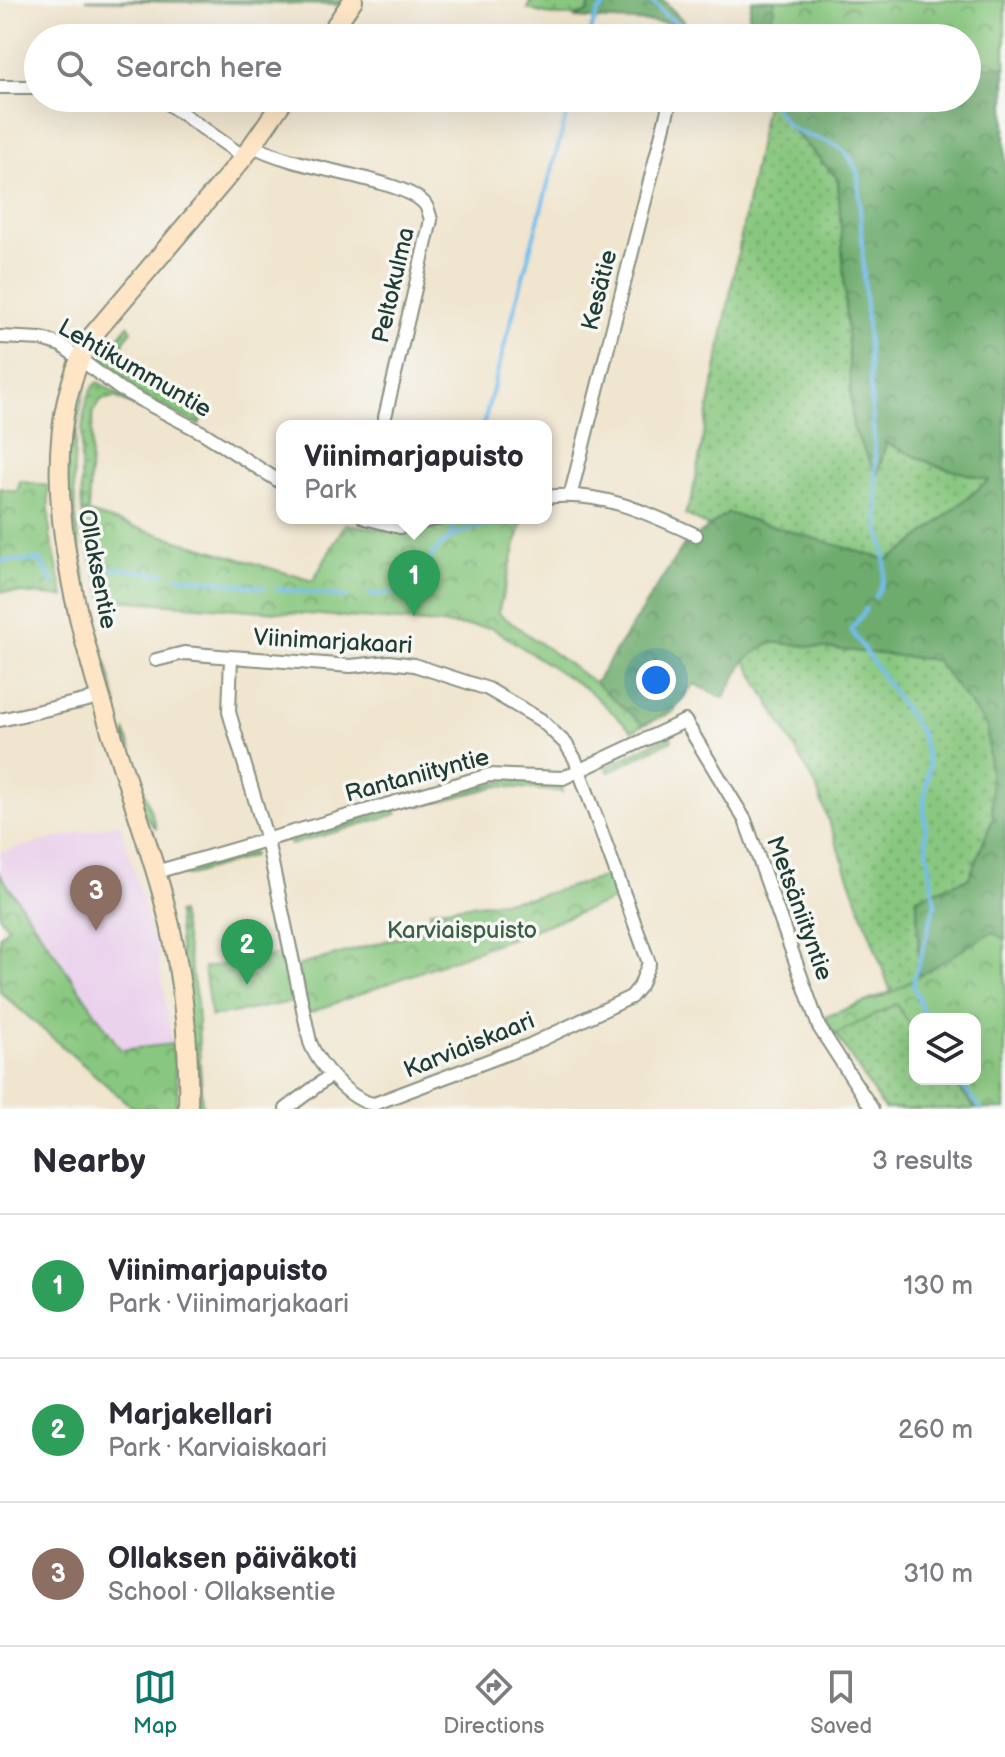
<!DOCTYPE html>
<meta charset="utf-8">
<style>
:root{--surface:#fff;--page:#f2f2f3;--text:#2b2b33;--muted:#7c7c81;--line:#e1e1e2;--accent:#0f766e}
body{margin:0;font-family:"Balsamiq Sans",sans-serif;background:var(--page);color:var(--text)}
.controls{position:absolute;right:24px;bottom:24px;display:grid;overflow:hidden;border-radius:16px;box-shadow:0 8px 32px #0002}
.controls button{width:72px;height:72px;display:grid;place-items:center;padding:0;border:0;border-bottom:2px solid var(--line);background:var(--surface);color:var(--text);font:40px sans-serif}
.you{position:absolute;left:656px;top:680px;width:28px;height:28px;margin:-20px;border:6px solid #fff;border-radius:50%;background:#1a73e8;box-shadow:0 0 0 12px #1a73e833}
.badge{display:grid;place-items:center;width:52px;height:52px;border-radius:50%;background:var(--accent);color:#fff;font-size:26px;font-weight:700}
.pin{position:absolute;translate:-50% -66px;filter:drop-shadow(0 2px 4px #0008)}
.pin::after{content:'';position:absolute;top:42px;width:28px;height:24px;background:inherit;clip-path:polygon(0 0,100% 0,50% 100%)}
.popup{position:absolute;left:276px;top:420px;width:276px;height:104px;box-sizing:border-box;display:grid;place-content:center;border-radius:16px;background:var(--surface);filter:drop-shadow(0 2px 6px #0005);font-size:26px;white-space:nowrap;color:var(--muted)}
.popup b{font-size:30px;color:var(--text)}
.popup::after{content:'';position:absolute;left:50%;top:100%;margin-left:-16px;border:16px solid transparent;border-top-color:var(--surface)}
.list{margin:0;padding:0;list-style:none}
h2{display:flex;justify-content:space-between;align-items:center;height:104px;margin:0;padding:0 32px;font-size:34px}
h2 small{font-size:26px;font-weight:400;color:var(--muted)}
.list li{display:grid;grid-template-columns:52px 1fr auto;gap:24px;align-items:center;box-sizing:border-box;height:144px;padding:0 32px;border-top:2px solid var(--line)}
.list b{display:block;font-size:30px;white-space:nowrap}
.list p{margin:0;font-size:26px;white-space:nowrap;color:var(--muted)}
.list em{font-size:26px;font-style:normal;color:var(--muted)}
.icon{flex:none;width:44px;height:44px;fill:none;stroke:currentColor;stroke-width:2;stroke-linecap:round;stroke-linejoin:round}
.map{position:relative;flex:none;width:1005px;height:1109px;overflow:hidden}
.search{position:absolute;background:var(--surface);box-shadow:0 8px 32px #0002;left:24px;right:24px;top:24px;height:88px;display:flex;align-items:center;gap:20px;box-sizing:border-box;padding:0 28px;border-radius:44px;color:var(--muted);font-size:30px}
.sheet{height:536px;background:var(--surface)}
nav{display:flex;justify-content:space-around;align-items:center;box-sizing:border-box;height:112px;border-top:2px solid var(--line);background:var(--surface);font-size:22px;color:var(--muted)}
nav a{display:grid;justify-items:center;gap:4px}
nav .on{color:var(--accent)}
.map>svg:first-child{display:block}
</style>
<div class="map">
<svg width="1005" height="1109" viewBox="0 0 1005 1109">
<defs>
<pattern id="grass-dots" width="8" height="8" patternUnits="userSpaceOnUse" patternTransform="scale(2)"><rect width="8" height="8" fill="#88c77f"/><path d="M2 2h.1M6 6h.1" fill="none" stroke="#6fa369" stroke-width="1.8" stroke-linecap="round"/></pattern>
<pattern id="forest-crowns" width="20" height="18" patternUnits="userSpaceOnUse" patternTransform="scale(2)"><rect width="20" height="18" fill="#6eac6e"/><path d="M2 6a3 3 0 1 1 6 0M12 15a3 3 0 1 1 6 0" fill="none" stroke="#5a8d5b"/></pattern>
<pattern id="park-crowns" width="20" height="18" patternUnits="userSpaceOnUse" patternTransform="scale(2)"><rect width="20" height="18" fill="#88c77f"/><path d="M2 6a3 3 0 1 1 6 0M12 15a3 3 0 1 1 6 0" fill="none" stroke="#6fa369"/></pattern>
</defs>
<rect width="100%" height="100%" fill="#f6f6f2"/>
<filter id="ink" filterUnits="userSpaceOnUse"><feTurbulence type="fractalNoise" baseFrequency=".0125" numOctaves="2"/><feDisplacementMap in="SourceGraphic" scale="16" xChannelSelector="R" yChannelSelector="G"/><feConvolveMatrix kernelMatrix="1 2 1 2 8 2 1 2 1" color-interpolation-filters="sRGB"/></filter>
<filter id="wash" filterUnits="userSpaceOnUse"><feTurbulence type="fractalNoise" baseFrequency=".006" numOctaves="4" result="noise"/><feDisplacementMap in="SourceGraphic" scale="32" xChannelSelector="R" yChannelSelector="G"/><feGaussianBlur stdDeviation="1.8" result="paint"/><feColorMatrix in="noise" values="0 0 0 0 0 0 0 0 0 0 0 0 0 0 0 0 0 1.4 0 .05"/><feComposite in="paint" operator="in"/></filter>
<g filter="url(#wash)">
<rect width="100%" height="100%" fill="#f0e5ce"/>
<path fill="#ead1ec" d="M120 823 158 953 172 1044 122 1050 0 874V852Z"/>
<path fill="url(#grass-dots)" stroke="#54825a" stroke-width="2" d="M530 0H590L588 12C567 19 550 16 528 9Z
M767 98H773L781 117 838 179 853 428 878 474 886 443 937 466 990 479 906 549 887 560 728 513 709 527 685 514 692 497Z
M128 325 132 330C120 344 117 354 127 371L202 418 199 425 129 389 98 366Z
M83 379H88C54 483 88 601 117 702L115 703C78 624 48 461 83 379Z
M98 382 143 410 115 397 101 400 93 412 88 513 82 511C81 486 76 396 98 382Z
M771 642 936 660 987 727 993 818 969 878 917 898 920 995 896 1004 915 1029V1079H952L975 1109H884L825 1017 891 992 815 784 745 660Z
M126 733 156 828C139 817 121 752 126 733Z
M670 735 672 740 609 772 606 767Z
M507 780 562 785 563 792 498 786 422 806 419 802Z
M398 808 397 814 290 845 288 841Z
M253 852V856L187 876 179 873Z
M180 912 197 1001 202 1109H194L179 937 177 913Z"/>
<path fill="url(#forest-crowns)" stroke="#467451" stroke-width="2" d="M85 0H344L340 5Z
M590 0H663L685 23 680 32 670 23 574 18 588 12Z
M752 0H1005V999L920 995 917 898 969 878 993 818 987 727 936 660 771 642 745 660 724 698 694 684 673 712 643 725 595 683 683 546 728 513 887 560 906 549 989 480 937 466 886 443 877 476 853 428 838 179 780 117 773 98H967V38H745Z"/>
<path fill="url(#park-crowns)" stroke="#54825a" stroke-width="2" d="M775 0H1005V67L967 65V38H768Z
M20 481 48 486 50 535 64 597 0 591V488L17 492Z
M82 511 313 581 345 524 396 531 420 529 459 518H523L498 613 595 683 643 725 633 731 589 691 492 628 104 599 86 542Z
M0 874 121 1050 172 1044 178 1089 176 1109H134L0 992V936L8 927 0 917Z
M612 875 619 898 309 1013 297 966 432 928 430 910 533 897Z
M992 932 1005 940V1109H977L952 1079H975V1019H915V1031L896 1004 834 1035 825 1017 891 993Z
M281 954 292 1002 211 1017 204 968Z"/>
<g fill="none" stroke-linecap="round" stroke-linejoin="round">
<path stroke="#75bded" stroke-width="4" d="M650 0 665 15 684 27
M696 34 704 38
M588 38 598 12 612 0
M770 98C775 106 781 119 788 125 813 146 844 131 858 175L879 526C885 551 891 575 875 597
M483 426 571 98
M451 538 454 525
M0 561 40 560 53 583
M101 575 111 568 165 574
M177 576 265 588
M277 589 346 597
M369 594C436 598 412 561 451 538 467 529 488 524 505 518
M866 609 851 630 921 733 929 766 924 804 926 841 935 904 913 984 926 1019
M956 1079 981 1109"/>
</g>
</g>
<g filter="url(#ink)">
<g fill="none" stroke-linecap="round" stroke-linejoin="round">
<g stroke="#889181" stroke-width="16">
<path id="street" d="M0 87H38
M160 98 244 157
M252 145C294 170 399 177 424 203 428 207 429 213 431 220L385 417
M0 337 42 339 61 345 120 389 205 434 282 483
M571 493 671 98
M546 497C600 490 648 513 696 535
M365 518 400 527 440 518
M231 657 351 666 389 662 414 665 488 689 541 720 566 744 575 759 649 963 640 986 631 997 530 1045 374 1104C350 1101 317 1063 310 1042L267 840 229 712Z
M156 660 184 653 231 657
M0 720 101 697
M156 872 489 775 563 778 685 721 745 820 819 1027 872 1109
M286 1109 331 1075"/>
</g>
<g stroke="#889181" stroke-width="22">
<path id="secondary" d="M327 38 353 0
M188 1109C190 1036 181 963 162 893 120 741 3 483 92 336L244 157 285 98"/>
</g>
<use href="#street" stroke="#fff" stroke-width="12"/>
<use href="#secondary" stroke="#fde5c5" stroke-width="18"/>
</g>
</g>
<g text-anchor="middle" stroke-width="7" stroke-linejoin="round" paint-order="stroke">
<g font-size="24" fill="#1f3d34" stroke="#f6f6f2">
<text transform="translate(393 285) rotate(-77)" y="8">Peltokulma</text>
<text transform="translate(599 290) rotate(-76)" y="8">Kesätie</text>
<text transform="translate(135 368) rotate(30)" y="8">Lehtikummuntie</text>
<text transform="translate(98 569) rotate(79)" y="8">Ollaksentie</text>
<text transform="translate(333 641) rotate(3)" y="8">Viinimarjakaari</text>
<text transform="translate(417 775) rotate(-15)" y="8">Rantaniityntie</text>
<text transform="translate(800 908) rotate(70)" y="8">Metsäniityntie</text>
<text transform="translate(469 1045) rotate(-22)" y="8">Karviaiskaari</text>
</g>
<g font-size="24" fill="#396047" stroke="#f6f6f2">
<text x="462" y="938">Karviaispuisto</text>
</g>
</g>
</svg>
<div class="controls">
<button><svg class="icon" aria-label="layers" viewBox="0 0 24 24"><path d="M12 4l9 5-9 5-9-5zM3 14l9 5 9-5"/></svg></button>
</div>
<div class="you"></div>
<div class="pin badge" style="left:414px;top:616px;background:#2e9e5b">1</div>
<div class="popup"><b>Viinimarjapuisto</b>Park</div>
<div class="pin badge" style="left:247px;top:985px;background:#2e9e5b">2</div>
<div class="pin badge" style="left:96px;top:931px;background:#8d6e63">3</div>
<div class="search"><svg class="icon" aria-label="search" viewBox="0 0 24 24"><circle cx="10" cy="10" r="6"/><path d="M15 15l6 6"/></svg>Search here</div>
</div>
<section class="sheet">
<h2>Nearby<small>3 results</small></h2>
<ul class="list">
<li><span class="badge" style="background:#2e9e5b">1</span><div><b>Viinimarjapuisto</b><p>Park · Viinimarjakaari</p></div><em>130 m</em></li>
<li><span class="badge" style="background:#2e9e5b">2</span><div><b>Marjakellari</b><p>Park · Karviaiskaari</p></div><em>260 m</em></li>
<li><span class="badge" style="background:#8d6e63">3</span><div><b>Ollaksen päiväkoti</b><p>School · Ollaksentie</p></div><em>310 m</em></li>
</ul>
</section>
<nav>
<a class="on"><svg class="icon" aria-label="map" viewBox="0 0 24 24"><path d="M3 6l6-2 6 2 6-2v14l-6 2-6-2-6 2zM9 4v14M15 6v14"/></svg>Map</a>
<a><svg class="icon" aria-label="directions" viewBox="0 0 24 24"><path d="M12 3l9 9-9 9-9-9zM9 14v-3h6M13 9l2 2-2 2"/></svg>Directions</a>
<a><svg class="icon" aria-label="saved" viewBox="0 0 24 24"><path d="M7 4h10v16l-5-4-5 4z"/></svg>Saved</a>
</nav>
